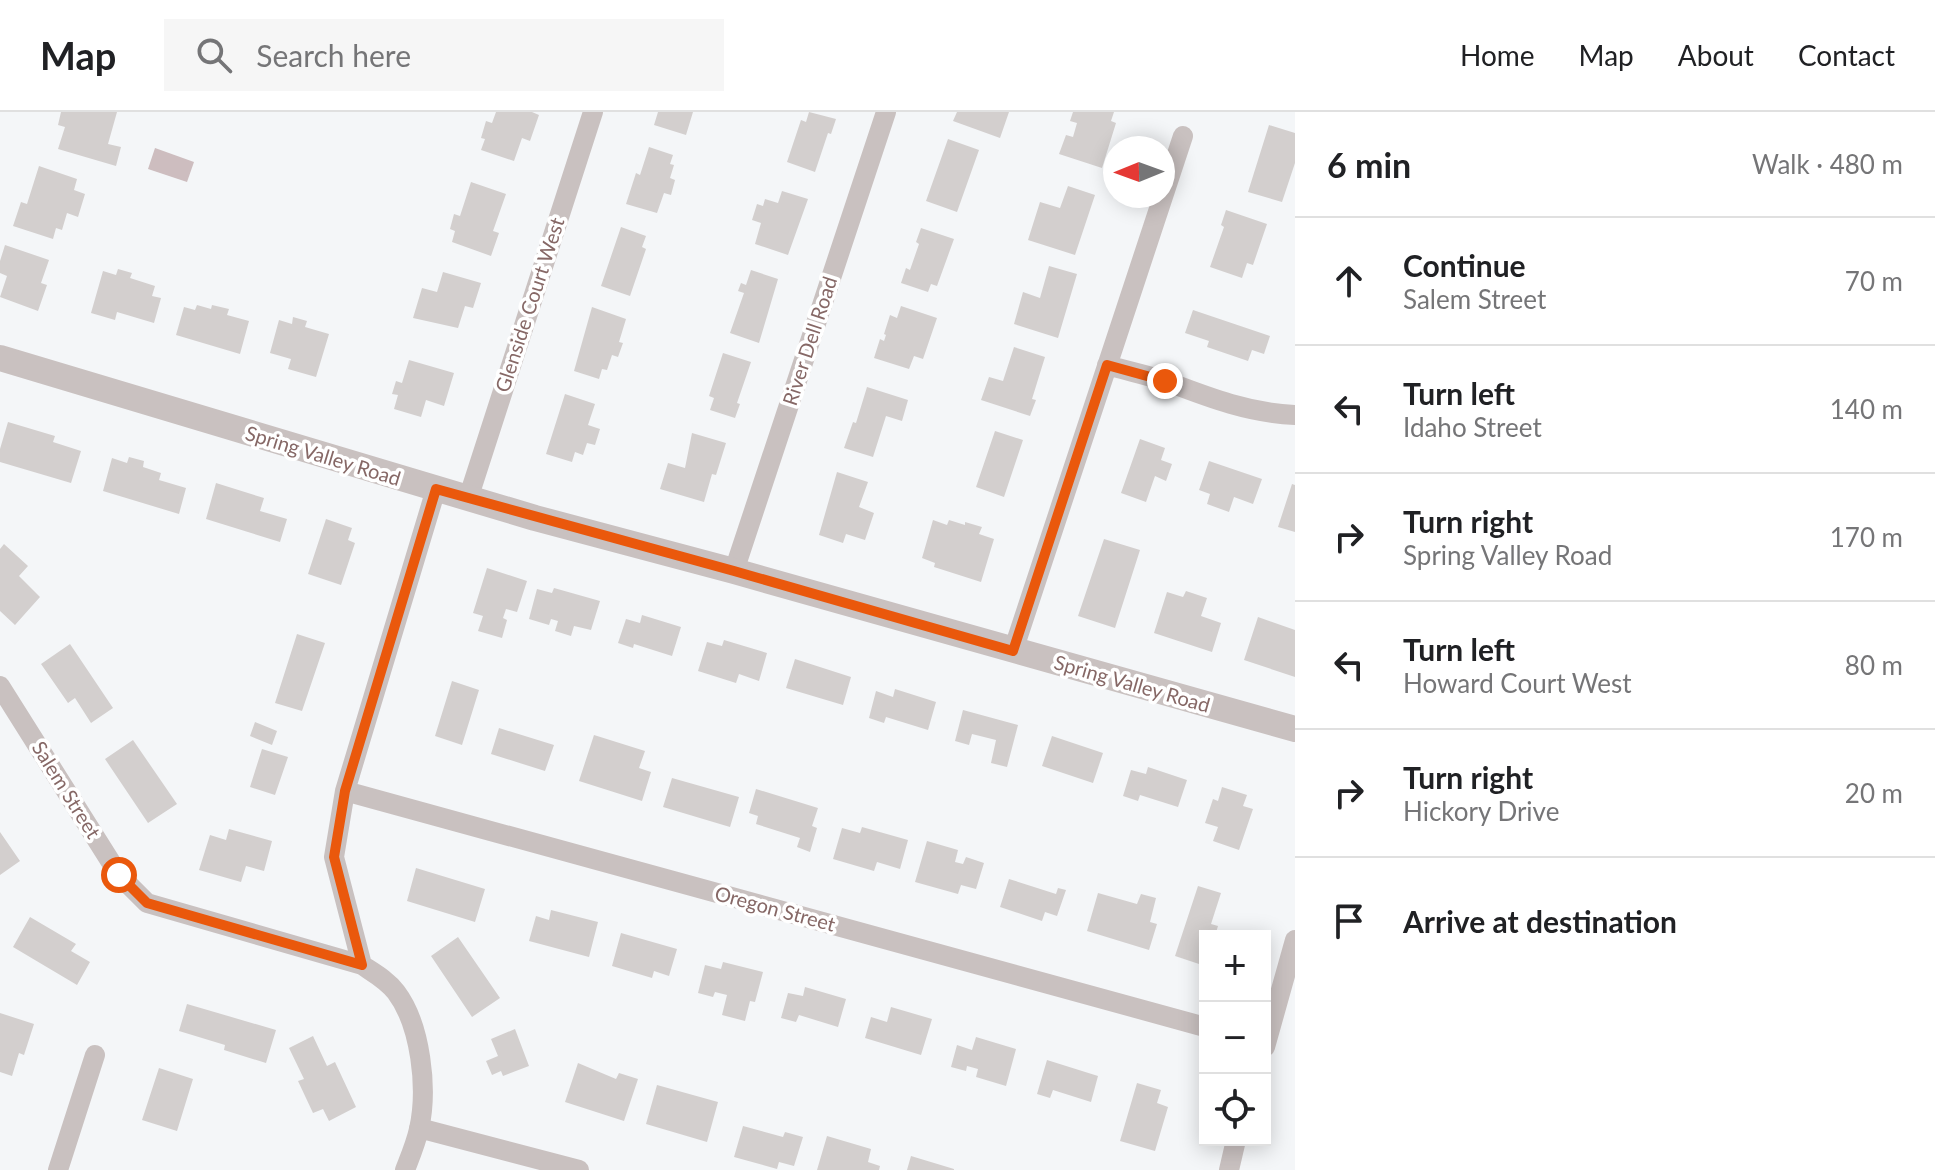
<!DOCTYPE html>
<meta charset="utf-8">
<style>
:root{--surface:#fff;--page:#f6f6f6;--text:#202124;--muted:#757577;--line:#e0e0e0}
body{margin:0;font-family:Lato,sans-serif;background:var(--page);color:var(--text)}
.controls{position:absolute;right:24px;bottom:24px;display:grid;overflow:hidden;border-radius:0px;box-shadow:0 4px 20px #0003}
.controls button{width:72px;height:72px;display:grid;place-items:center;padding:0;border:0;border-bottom:2px solid var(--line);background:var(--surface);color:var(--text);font:40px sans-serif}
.compass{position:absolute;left:1103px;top:24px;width:72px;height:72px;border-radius:50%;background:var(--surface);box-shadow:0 4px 20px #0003;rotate:269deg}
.stop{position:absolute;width:24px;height:24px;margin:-18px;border:6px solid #ea580c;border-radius:50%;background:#fff}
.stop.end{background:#ea580c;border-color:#fff;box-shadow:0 2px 8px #0008}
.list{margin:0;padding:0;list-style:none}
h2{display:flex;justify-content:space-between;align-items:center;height:104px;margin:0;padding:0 32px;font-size:34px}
h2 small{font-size:26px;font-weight:400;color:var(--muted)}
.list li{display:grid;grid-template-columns:52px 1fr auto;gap:24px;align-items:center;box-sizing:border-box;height:128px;padding:0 32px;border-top:2px solid var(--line)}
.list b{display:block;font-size:30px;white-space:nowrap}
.list p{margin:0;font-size:26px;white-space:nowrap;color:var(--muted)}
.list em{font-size:26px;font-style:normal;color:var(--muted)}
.icon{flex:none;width:44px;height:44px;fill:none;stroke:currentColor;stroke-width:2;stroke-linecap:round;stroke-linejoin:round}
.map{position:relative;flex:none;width:1295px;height:1058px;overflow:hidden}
header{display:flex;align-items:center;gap:48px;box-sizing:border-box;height:112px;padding:0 40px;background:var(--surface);border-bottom:2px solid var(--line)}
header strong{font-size:38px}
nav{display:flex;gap:44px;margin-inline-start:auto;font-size:28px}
.search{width:560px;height:72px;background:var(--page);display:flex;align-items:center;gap:20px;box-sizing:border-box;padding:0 28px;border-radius:0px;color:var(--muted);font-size:30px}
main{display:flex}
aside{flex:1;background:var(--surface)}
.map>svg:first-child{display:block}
</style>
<header>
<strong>Map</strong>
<div class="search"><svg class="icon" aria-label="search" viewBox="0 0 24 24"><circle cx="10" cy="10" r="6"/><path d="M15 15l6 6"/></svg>Search here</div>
<nav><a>Home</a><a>Map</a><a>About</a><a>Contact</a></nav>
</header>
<main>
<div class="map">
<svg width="1295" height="1058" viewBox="0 0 1295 1058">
<rect width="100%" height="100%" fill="#f4f6f8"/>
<path fill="#cdbdbf" d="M155 36 194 50 187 70 148 57Z"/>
<path fill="#d3cfce" d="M61 0H117L108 32 121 35 116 54 58 37 65 15 58 13Z
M496 0H532L539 3 530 29 522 26 514 49 481 38 485 27 481 26 486 9 492 11Z
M658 0H693L686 23 654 13Z
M809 0 836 7 831 22 828 21 815 60 787 50 801 8 806 10Z
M957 0H1009L1000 26 953 9Z
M1073 0H1114L1111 9 1116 11 1102 56 1059 42 1066 23 1073 25 1077 11 1070 9Z
M1269 13 1295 21V51L1282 90 1248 80Z
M948 27 979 38 957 100 926 89Z
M649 35 673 43 670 52 674 53 670 66 675 68 671 83 664 81 657 101 626 92 636 61 640 63Z
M39 54 77 67 74 78 85 82 78 105 67 101 62 118 56 116 53 127 13 114 21 90 27 92Z
M471 70 506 82 493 119 499 121 491 144 452 130 455 119 450 117 454 102 460 104Z
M1068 74 1095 83 1075 143 1028 128 1040 90 1060 96Z
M782 79 808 87 788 143 755 132 761 111 752 108 757 92 763 94 765 87 778 91Z
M1226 98 1267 112 1253 153 1247 151 1242 166 1210 155 1224 115 1221 113Z
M621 115 646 124 642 135 646 137 630 184 601 174Z
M921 116 954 127 937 174 931 172 928 180 901 171 906 156 910 158 919 132 916 130Z
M5 133 49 148 41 171 47 173 38 199 0 185 7 164 0 161V149Z
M1049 154 1077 162 1058 226 1014 212 1023 180 1040 186Z
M118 157 132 161 130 166 155 174 152 184 161 186 154 211 117 200 115 208 91 201 103 159 116 163Z
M751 158 778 167 759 231 730 221 744 181 738 179 741 171 746 173Z
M443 160 481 171 473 196 465 194 458 216 413 206 422 176 437 180Z
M197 193 211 197 212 193 229 197 227 203 249 209 240 242 176 223 184 195 195 198Z
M901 194 937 206 923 247 914 244 909 257 874 246 880 227 884 229 886 223 884 222 890 203 897 206Z
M592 195 626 207 619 230 623 231 618 245 612 243 607 258 602 257 599 267 574 259Z
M1193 198 1270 224 1264 242 1252 238 1248 249 1207 235 1209 229 1185 221Z
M293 205 307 209 305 215 329 222 316 265 288 257 291 247 270 241 279 208 292 212Z
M1014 235 1045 245 1032 287 1036 288 1030 304 981 288 989 265 1003 269Z
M723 241 751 250 737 291 740 292 735 306 710 298 714 286 709 284Z
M409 248 454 261 444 294 426 288 421 305 394 297 398 283 392 282 396 269 402 271Z
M867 275 908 288 902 309 886 304 873 345 844 336 853 310 856 311Z
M565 282 595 292 588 313 600 317 595 333 587 331 583 343 575 340 572 350 546 342Z
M8 310 55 324 53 330 81 339 71 371 0 350V337Z
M995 319 1023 328 1004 385 976 375Z
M692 321 726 331 716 363 712 362 704 390 660 377 668 351 685 356Z
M1140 327 1165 336 1161 348 1172 352 1166 369 1155 364 1146 390 1121 381Z
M129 345 144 349 143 355 161 361 159 368 186 376 179 402 103 379 112 346 127 351Z
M1209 349 1262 367 1253 392 1234 385 1229 400 1207 392 1210 382 1199 378Z
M837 360 868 370 859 395 874 401 865 428 846 422 843 431 819 423Z
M216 371 264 386 260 399 287 407 280 430 206 407Z
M1292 372 1295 373V420L1278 415Z
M326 407 352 416 348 428 355 431 341 473 308 462Z
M933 408 947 413 949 408 965 413V410L982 415 979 422 994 427 981 470 934 455 935 451 922 446Z
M1104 427 1140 438 1115 516 1078 504Z
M4 432 28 454 19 464 40 485 15 513 0 499V437Z
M487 456 527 469 517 500 506 497 503 506 507 508 502 526 478 519 483 504 473 501Z
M554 476 600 489 591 518 574 514 571 524 555 519 558 509 551 507 549 513 529 507 537 477 552 481Z
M1186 479 1207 486 1201 504 1221 511 1212 540 1154 521 1167 480 1183 485Z
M642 503 681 515 672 544 634 532 633 536 618 531 626 507 640 511Z
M1258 505 1295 518V565L1244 548Z
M297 522 325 531 302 599 275 591Z
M724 528 767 541 759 569 739 562 736 571 698 559 707 530 722 534Z
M70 532 113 596 91 611 75 586 68 591 41 552Z
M795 547 851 565 843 593 786 576Z
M452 569 479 578 462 633 435 624Z
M895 577 936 590 928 618 886 605 884 611 869 606 876 579 893 585Z
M963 598 1018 613 1007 655 991 651 996 628 972 622 969 633 955 629Z
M255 610 277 619 272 633 250 624Z
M499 616 554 633 545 659 491 642Z
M594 623 645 639 639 656 651 660 642 689 579 669Z
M1052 624 1103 641 1093 671 1042 654Z
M133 628 177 692 148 711 105 647Z
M262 637 288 645 275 683 250 675Z
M1148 655 1187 668 1178 695 1140 683 1138 689 1123 684 1131 658 1146 662Z
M672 666 739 685 730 715 663 695Z
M1222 675 1247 683 1243 694 1253 697 1239 738 1213 729 1218 715 1205 711 1213 687 1218 689Z
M756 677 818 696 812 714 817 716 810 740 797 735 800 726 756 712 758 704 749 701Z
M862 715 908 728 900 757 877 750 874 759 833 747 842 716 860 721Z
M229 717 272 729 264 759 246 754 241 770 199 758 210 723 226 728Z
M0 720 20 749 0 763Z
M927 729 958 738 955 750 963 752 966 745 984 751 976 777 961 773 958 782 915 770Z
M416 756 485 777 475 810 407 789Z
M1009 767 1056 782 1058 776 1066 778 1057 804 1045 800 1042 809 1000 795Z
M1198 774 1221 781 1211 812 1218 814 1215 824H1205V854L1175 844Z
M1098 781 1137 792 1141 782 1156 786 1150 810 1157 812 1149 838 1087 819Z
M551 798 598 810 589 845 529 829 536 804 549 808Z
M30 805 76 832 71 839 90 850 77 873 13 835Z
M621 821 677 837 669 864 654 859 652 866 612 854Z
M458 825 500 886 472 905 431 844Z
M723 850 763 860 755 890 750 889 745 909 722 903 727 883 715 880 713 885 698 881 705 853 721 857Z
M805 875 846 887 838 915 799 903 796 910 781 906 788 881 803 884Z
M187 892 276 918 266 951 224 938 225 933 179 919Z
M891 895 932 907 921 943 865 926 871 905 887 910Z
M0 901 34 912 24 943 19 941 12 964 0 960Z
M515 917 529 954 503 964 501 959 492 963 486 949 498 944 491 927Z
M313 924 327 954 335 950 356 995 329 1009 323 997 313 1001 298 969 304 967 289 936Z
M976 925 1016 937 1006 974 976 965 978 957 967 954 966 959 951 955 957 933 972 938Z
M1047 948 1098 964 1091 990 1053 978 1050 986 1037 982Z
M578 951 616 967 619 961 638 967 624 1009 565 990Z
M159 956 193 967 177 1019 142 1008Z
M1137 971 1161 978 1157 991 1168 995 1155 1039 1120 1029Z
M657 973 718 990 707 1030 646 1012Z
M743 1014 783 1025 785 1020 803 1025 794 1054 779 1050 777 1057 734 1045Z
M827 1024 871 1037 868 1050 880 1054 879 1058H817Z
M911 1044 954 1057V1058H907Z"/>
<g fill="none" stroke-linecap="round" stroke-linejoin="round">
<path stroke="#c9c1c0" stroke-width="20" d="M1107 253C1127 259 1148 263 1168 270 1210 286 1249 301 1295 303
M468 387 593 0
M734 459 886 0
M1013 539 1183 24
M0 574 119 763 147 791 362 853
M345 679 1205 915
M1265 935 1295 828
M419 1016 579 1058
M58 1058 95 943
M405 1058C410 1045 416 1031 419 1017 428 977 421 913 396 880 387 868 374 861 362 853L334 745 345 679 436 377
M1229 1058 1236 1028"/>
<path stroke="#c9c1c0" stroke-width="26" d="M0 246 535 406 734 459 1295 617"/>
</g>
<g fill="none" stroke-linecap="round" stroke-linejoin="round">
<path stroke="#ea580c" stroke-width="10" d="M119 763 147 791 362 853 334 745 345 679 436 377 734 459 1013 539 1107 253 1165 269"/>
</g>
<g text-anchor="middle" stroke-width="7" stroke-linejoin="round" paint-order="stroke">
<g font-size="20" fill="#866866" stroke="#fff">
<text transform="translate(530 193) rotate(-72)" y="7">Glenside Court West</text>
<text transform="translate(810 229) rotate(-72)" y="7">River Dell Road</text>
<text transform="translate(323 344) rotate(17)" y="7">Spring Valley Road</text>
<text transform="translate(1132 572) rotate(16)" y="7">Spring Valley Road</text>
<text transform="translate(66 678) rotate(58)" y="7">Salem Street</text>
<text transform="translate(775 797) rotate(15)" y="7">Oregon Street</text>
</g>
</g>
</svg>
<div class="controls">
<button>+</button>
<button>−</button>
<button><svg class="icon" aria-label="locate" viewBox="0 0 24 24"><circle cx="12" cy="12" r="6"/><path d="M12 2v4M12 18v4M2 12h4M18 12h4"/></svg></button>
</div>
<svg class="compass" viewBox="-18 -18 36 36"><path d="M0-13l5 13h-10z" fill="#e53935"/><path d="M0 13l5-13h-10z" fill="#757577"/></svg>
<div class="stop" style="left:119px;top:763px"></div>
<div class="stop end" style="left:1165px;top:269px"></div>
</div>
<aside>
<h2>6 min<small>Walk · 480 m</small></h2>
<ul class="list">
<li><svg class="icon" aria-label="ahead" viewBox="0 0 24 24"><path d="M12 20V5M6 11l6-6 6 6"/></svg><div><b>Continue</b><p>Salem Street</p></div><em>70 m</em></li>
<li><svg class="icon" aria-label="left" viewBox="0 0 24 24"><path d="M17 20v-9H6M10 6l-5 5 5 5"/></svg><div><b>Turn left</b><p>Idaho Street</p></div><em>140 m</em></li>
<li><svg class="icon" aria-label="right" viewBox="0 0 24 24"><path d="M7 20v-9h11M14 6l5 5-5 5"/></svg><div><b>Turn right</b><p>Spring Valley Road</p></div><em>170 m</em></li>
<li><svg class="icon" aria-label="left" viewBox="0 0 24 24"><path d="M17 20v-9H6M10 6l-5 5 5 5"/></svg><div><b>Turn left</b><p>Howard Court West</p></div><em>80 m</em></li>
<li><svg class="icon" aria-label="right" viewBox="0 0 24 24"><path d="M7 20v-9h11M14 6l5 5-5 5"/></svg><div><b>Turn right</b><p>Hickory Drive</p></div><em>20 m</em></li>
<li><svg class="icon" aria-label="arrive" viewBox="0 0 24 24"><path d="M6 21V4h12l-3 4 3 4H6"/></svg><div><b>Arrive at destination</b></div></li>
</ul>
</aside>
</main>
